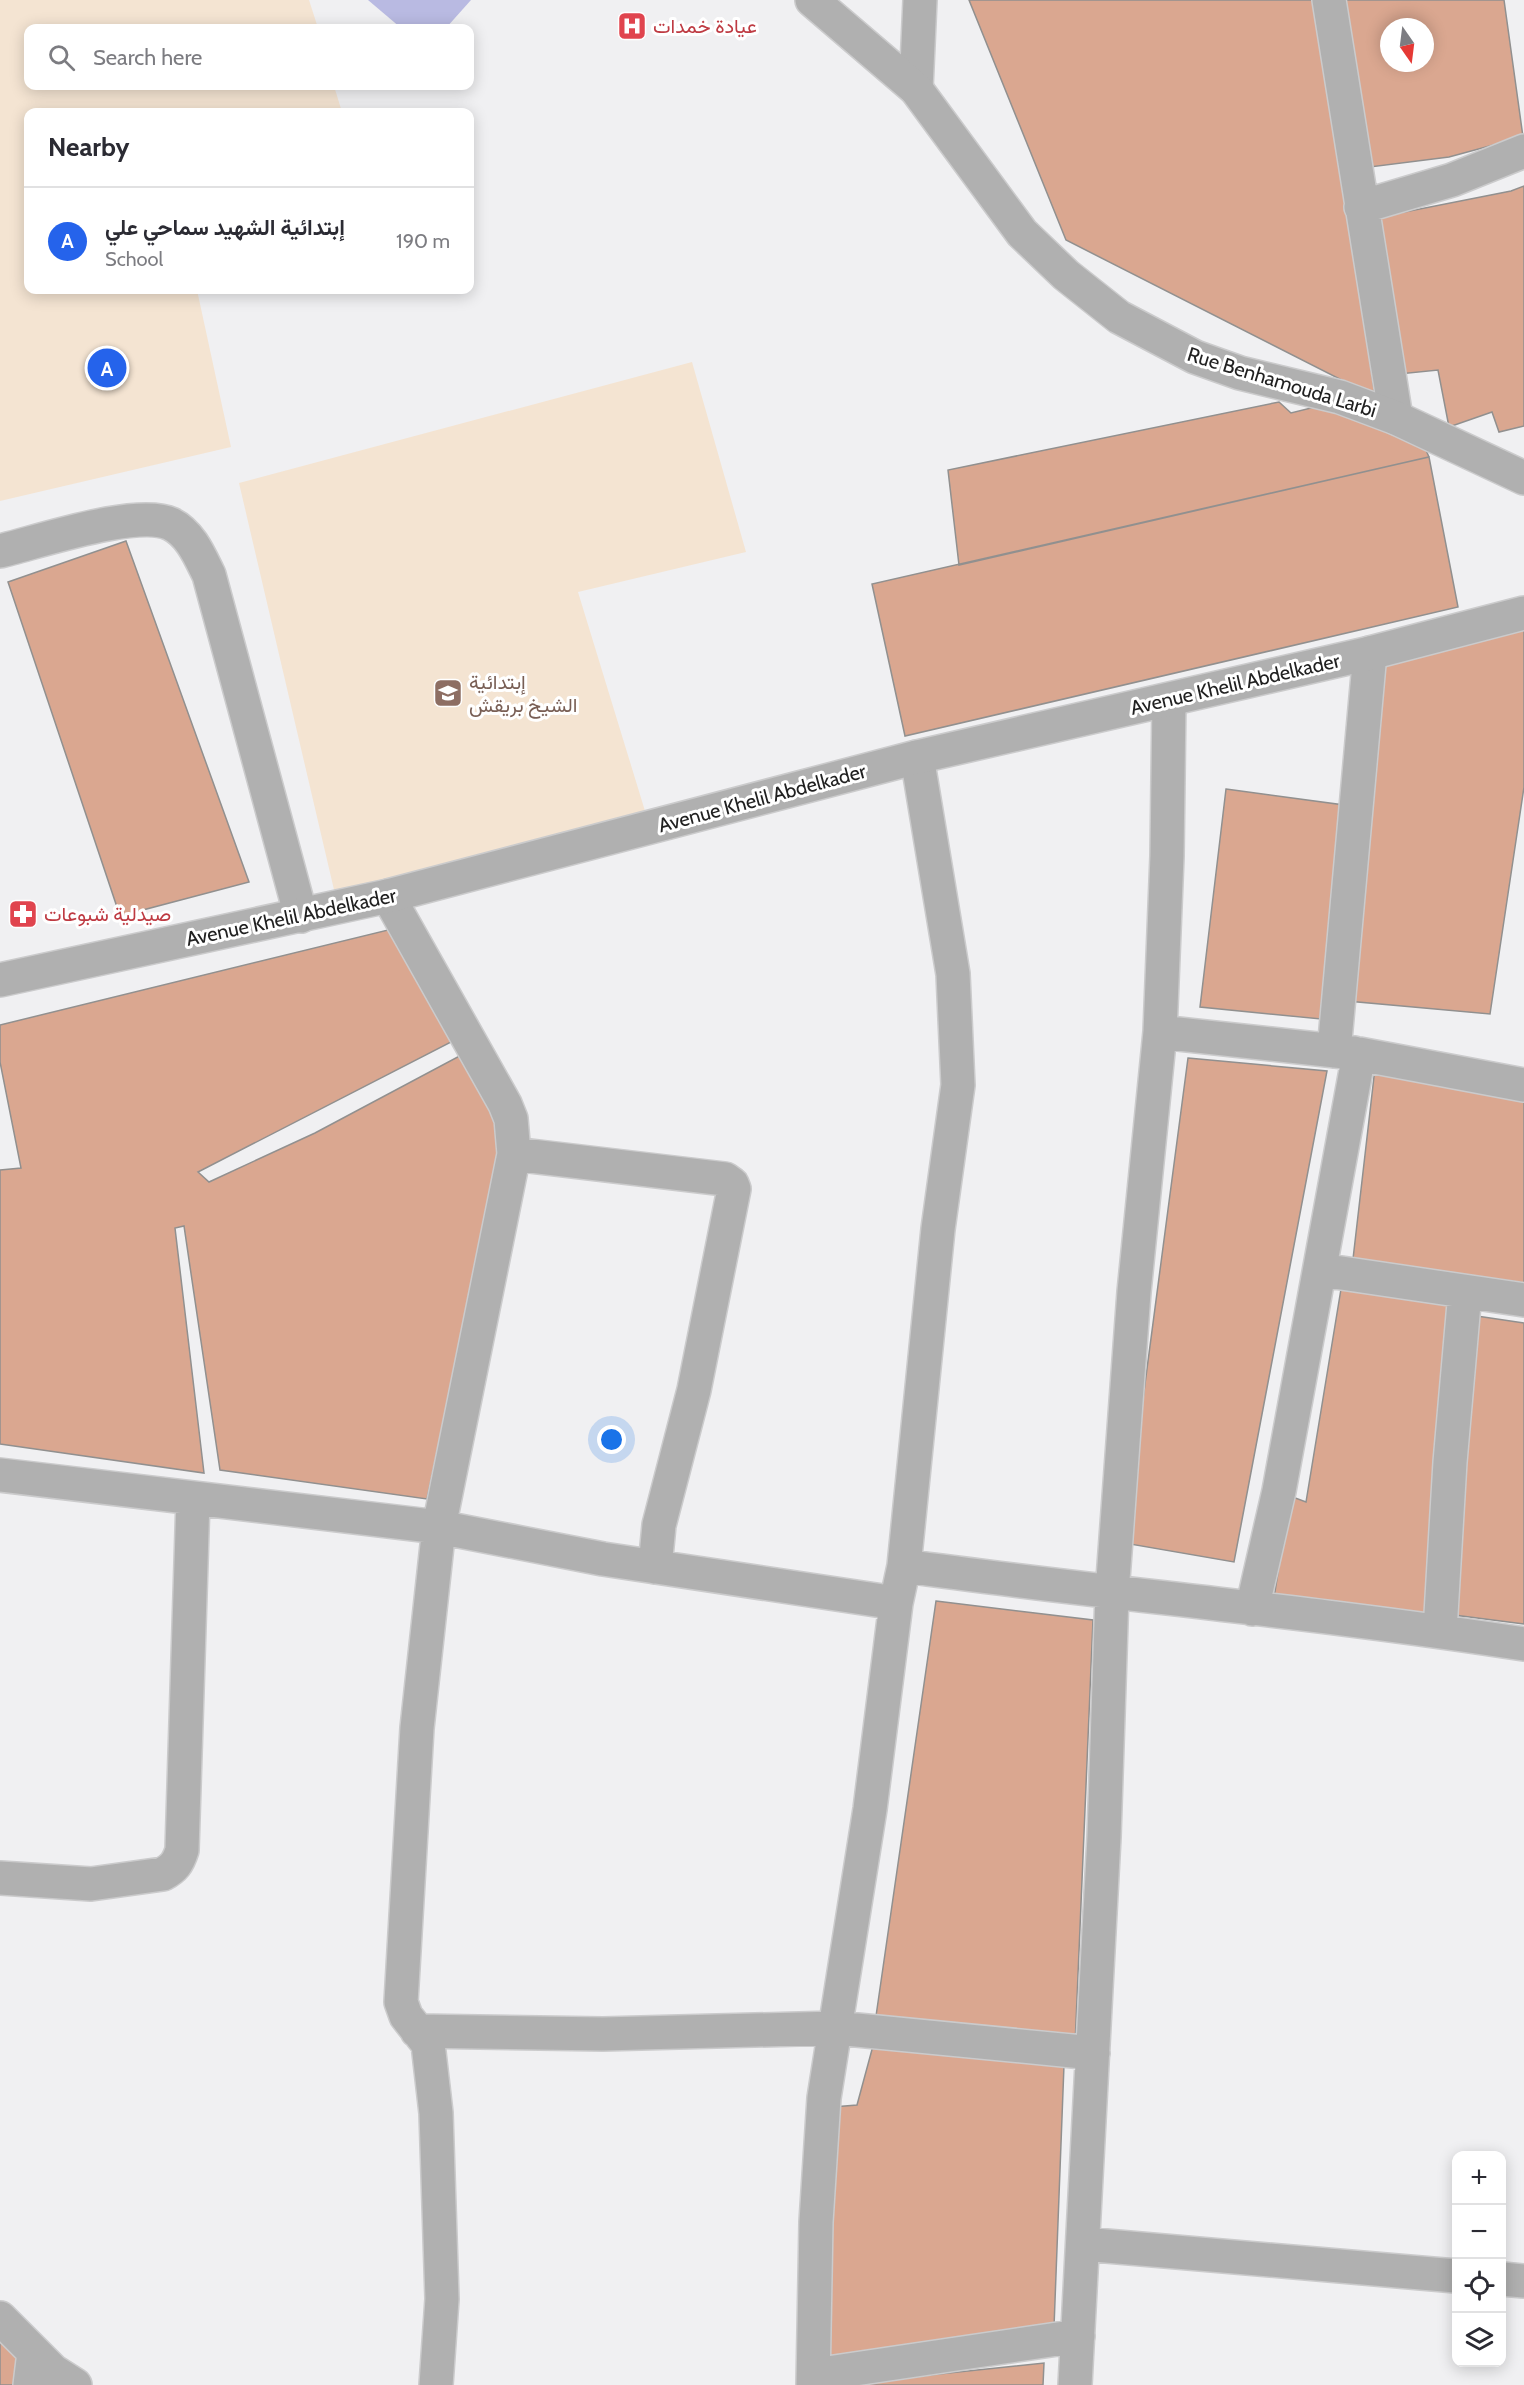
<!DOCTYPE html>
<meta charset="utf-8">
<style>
:root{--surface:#fff;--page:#f7f7f7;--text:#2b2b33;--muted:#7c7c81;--line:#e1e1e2;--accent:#2563eb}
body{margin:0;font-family:Cabin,Vazirmatn,sans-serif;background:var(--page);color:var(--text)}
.controls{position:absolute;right:18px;bottom:18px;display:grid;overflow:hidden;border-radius:12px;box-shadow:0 3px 15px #0003}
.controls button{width:54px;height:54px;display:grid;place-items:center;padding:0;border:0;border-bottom:2px solid var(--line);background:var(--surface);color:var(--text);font:30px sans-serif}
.compass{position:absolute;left:1380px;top:18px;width:54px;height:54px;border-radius:50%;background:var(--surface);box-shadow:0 3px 15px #0003;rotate:166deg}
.you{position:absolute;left:612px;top:1440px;width:21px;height:21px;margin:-15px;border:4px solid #fff;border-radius:50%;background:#1a73e8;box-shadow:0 0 0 9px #1a73e833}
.badge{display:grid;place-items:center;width:39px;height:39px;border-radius:50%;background:var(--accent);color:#fff;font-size:20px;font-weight:700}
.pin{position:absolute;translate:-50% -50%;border:3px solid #fff;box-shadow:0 2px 6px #0006}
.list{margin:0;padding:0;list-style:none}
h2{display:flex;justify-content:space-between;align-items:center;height:78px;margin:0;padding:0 24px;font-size:26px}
h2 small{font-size:20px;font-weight:400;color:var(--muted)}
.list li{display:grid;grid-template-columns:39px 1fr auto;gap:18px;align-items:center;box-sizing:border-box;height:108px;padding:0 24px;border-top:2px solid var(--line)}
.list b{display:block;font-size:22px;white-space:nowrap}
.list p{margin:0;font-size:20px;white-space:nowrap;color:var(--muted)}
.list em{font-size:20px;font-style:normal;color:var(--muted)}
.icon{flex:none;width:33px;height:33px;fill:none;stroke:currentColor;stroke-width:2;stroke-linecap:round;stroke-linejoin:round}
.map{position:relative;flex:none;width:1524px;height:2385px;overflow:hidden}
.search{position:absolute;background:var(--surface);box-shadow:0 3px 15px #0003;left:24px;top:24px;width:450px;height:66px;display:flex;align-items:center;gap:15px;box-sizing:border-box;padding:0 21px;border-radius:12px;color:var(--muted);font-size:22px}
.panel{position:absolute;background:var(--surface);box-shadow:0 3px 15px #0003;left:24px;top:108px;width:450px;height:186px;border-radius:12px}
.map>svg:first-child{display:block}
</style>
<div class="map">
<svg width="1524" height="2385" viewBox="0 0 1524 2385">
<rect width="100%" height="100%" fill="#f0f0f2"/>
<path fill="#f4e4d2" d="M0 0H309L318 28H28V86H334L342 112H28V290H197L231 447 0 501Z
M692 362 746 552 578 592 649 824 335 894 239 483Z"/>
<path fill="#b9bae2" d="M368 0H471L446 28H401Z"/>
<path fill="#daa790" stroke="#91908f" stroke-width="1.5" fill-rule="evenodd" d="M969 0H1321L1375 397 1066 240Z
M1338 0H1504L1523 137 1449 157 1362 168ZM1389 27H1425V63H1389Z
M1524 186V426L1499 432 1492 412 1449 427 1438 370 1399 374 1379 217 1511 191Z
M1279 402 1291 413 1335 402 1421 439 1429 457 959 565 948 470Z
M1429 457 1458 607 905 736 872 584Z
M126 541 249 882 120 916 8 582Z
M1524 624V787L1490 1014 1347 1001 1379 660Z
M1226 789 1344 805 1321 1019 1200 1007Z
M396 928 455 1040 198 1172 209 1182 315 1133 467 1052 508 1124 427 1499 220 1470 184 1226 175 1228 204 1473 0 1444V1170L21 1168 0 1062V1025Z
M1188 1058 1327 1071 1234 1562 1124 1543Z
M1375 1068 1524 1093V1283L1353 1259Z
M1341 1289 1454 1306 1432 1616 1274 1598 1290 1496 1306 1502Z
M1470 1315 1524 1323V1624L1454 1615Z
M936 1601 1093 1620 1075 2046 876 2016Z
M874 2042 1064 2065 1054 2327 829 2367 833 2107 857 2105Z
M0 2333 22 2348 16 2385H0Z
M1044 2363 1043 2385H834Z"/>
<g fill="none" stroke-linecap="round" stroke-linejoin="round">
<g stroke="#cbcbcc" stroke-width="36">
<path id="minor" d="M1329 0 1396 418
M916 89 920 0
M1361 207 1452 180 1524 151
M0 551C38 542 138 508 171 524 191 534 200 557 209 575L301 916
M388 896 505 1104 511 1119 514 1154 439 1527 417 1728 401 2002 406 2016 428 2044 436 2113 442 2299 436 2385
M1160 1032 1354 1053
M1334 1051 1370 653
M514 1154 725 1179 732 1184 734 1189 694 1390 659 1525 655 1567
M1321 1270 1524 1300
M0 1475 439 1527 603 1559 896 1603
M904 1566C1110 1594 1318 1612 1524 1644
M1252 1609 1279 1491 1359 1054 1524 1085
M1440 1631 1450 1462 1465 1292
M0 1878 91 1884 163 1874C174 1868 178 1863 182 1850L193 1499
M417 2031 603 2034 836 2028 1093 2053
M1083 2244 1456 2276
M1502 2279 1524 2281
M0 2318 53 2371 75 2385
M814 2375 1078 2336
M30 2385 34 2352
M813 2385 816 2222 824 2098 870 1809 896 1603 904 1566 938 1229 958 1085 953 974 917 757
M1075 2385 1104 1837 1112 1593 1134 1292 1160 1032 1167 856 1169 700"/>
</g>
<g stroke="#cbcbcc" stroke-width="36">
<path id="tertiary" d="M812 0 916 89 1022 233 1066 275 1119 317 1195 357 1240 373 1340 397 1396 418 1524 478
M0 980 388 896 917 757 1370 653 1524 613"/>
</g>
<use href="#minor" stroke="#b0b0b0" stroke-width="33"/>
<use href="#tertiary" stroke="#b0b0b0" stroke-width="33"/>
</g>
<defs>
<g id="hospital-square" transform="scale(1.5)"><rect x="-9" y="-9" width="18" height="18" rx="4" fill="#e0444e" stroke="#fff"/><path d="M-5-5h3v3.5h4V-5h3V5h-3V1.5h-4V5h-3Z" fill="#fff"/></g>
<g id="school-square" transform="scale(1.5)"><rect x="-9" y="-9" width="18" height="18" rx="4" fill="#8d6e63" stroke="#fff"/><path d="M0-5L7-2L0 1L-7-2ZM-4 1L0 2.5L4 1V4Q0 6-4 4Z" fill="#fff"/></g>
<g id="pharmacy-square" transform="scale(1.5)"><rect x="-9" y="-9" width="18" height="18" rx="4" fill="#e0444e" stroke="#fff"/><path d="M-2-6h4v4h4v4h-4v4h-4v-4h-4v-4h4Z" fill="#fff"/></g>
</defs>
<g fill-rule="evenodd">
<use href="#hospital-square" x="632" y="26"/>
<use href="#school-square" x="448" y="693"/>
<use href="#pharmacy-square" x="23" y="914"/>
</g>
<g text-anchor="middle" stroke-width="6" stroke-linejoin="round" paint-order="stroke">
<g font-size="20" fill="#be3a42" stroke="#fff" text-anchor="start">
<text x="653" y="33">عيادة خمدات</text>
<text x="44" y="921">صيدلية شبوعات</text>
</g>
<g font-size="20" fill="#212121" stroke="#fff">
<text transform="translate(1282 382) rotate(17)" y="7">Rue Benhamouda Larbi</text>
<text transform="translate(1235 684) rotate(-13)" y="7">Avenue Khelil Abdelkader</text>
<text transform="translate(762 798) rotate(-15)" y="7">Avenue Khelil Abdelkader</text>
<text transform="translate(291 917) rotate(-12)" y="7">Avenue Khelil Abdelkader</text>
</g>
<g font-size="20" fill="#785e54" stroke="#fff" text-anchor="start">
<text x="469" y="689">إبتدائية<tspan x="469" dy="23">الشيخ بريقش</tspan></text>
</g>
</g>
</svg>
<div class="controls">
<button>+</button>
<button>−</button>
<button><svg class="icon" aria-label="locate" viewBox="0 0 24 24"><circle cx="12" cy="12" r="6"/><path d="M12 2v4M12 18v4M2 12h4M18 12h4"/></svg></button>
<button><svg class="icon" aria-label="layers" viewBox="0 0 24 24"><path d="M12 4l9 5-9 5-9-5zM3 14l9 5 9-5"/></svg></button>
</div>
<svg class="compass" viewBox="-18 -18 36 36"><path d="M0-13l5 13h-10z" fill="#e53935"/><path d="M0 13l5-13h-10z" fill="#7c7c81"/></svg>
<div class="you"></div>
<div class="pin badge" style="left:107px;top:368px">A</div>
<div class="search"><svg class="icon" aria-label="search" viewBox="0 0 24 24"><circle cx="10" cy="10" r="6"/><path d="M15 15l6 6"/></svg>Search here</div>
<section class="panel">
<h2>Nearby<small></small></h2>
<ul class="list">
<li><span class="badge">A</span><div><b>إبتدائية الشهيد سماحي علي</b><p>School</p></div><em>190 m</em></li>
</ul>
</section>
</div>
